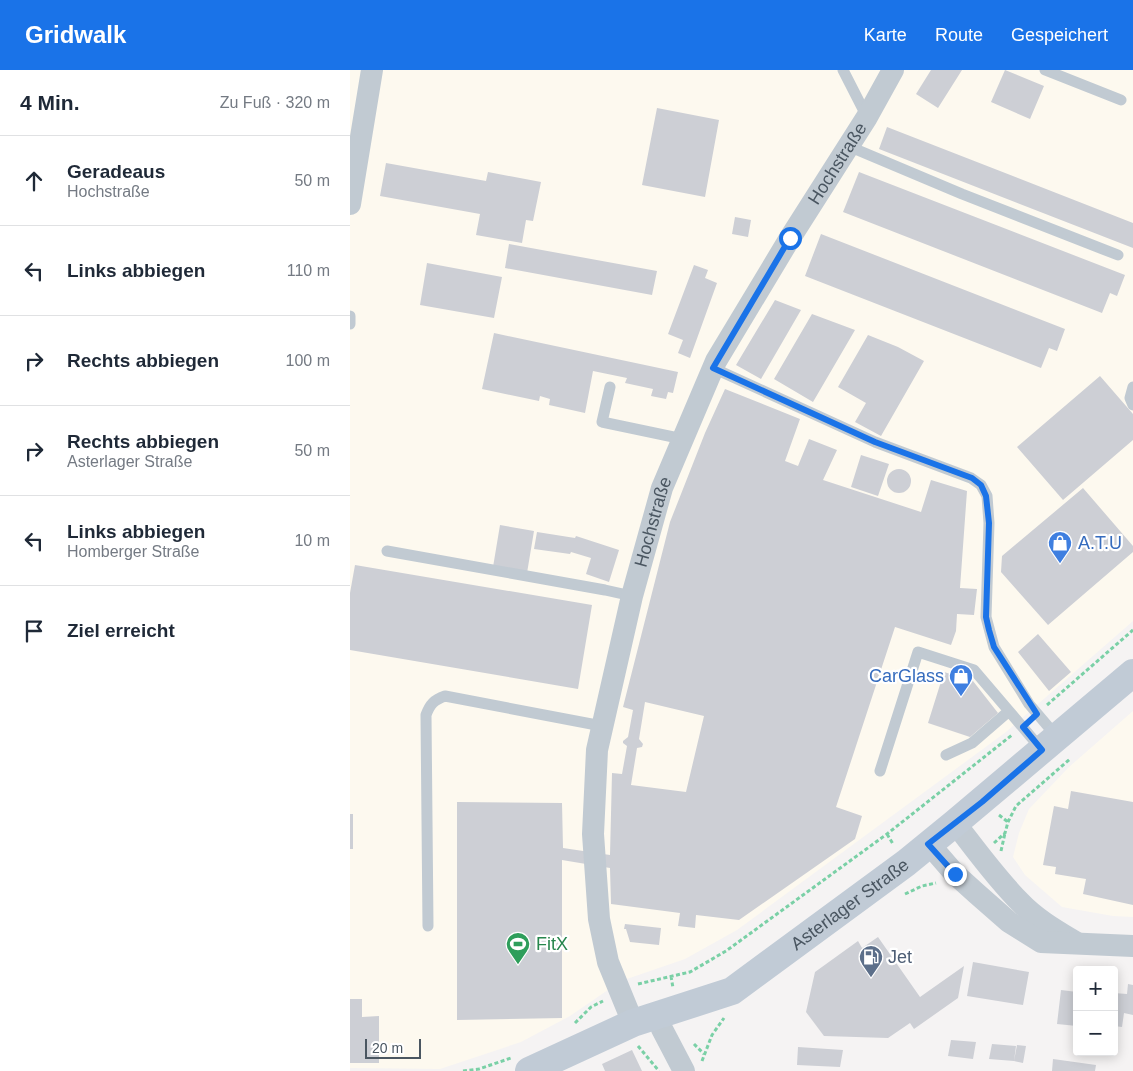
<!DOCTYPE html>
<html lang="de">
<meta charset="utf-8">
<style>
:root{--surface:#fff;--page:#f6f6f7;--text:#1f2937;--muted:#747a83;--line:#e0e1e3;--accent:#1a73e8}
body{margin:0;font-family:Helvetica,sans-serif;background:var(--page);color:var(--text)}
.controls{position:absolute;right:15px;bottom:15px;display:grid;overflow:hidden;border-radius:5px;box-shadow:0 2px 12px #0003}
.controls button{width:45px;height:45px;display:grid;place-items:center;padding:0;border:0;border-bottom:1px solid var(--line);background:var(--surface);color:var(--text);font:25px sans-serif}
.scale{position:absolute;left:15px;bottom:12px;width:56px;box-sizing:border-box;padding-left:5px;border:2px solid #4a5661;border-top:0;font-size:14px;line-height:18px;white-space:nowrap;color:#4a5661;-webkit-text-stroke:4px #fff;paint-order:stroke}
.stop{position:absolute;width:15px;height:15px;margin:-11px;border:4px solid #1a73e8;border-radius:50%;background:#fff}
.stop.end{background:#1a73e8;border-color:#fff;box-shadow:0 1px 5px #0008}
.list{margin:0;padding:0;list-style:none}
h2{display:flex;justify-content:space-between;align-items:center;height:65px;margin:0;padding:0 20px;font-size:21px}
h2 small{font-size:16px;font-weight:400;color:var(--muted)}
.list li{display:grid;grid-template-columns:32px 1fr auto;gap:15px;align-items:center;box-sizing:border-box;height:90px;padding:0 20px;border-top:1px solid var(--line)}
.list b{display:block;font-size:19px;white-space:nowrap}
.list p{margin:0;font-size:16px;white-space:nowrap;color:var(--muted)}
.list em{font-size:16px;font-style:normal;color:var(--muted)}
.icon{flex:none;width:28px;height:28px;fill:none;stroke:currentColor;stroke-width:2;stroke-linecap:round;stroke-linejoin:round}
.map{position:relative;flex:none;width:783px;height:1001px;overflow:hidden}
header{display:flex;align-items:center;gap:30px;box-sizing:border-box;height:70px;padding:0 25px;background:var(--accent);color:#fff}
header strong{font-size:24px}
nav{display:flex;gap:28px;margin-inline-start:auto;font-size:18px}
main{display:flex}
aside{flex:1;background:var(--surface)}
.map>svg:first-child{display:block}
</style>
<header>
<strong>Gridwalk</strong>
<nav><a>Karte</a><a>Route</a><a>Gespeichert</a></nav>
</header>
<main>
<aside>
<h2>4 Min.<small>Zu Fuß · 320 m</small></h2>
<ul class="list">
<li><svg class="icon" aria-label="ahead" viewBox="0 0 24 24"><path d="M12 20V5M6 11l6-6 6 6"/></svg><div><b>Geradeaus</b><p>Hochstraße</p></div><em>50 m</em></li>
<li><svg class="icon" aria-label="left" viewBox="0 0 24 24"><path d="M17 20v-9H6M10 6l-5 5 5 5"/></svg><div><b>Links abbiegen</b></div><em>110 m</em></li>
<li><svg class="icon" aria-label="right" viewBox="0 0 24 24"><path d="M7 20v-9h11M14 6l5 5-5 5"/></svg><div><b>Rechts abbiegen</b></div><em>100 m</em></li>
<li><svg class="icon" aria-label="right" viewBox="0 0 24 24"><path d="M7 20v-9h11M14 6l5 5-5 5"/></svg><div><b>Rechts abbiegen</b><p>Asterlager Straße</p></div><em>50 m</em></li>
<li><svg class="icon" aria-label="left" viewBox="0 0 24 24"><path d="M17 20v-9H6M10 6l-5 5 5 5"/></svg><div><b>Links abbiegen</b><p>Homberger Straße</p></div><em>10 m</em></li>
<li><svg class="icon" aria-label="arrive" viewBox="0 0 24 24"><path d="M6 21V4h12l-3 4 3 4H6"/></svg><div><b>Ziel erreicht</b></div></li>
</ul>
</aside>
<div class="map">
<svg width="783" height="1001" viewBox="0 0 783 1001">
<rect width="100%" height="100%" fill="#f5f3f3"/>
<path fill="#fdf9ef" d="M0 0H783V551L656 662 387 860 335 889 271 911 220 946 171 972 90 999 0 998Z
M783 641V847L763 846 712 837 675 805 663 787 669 763 679 739 719 697Z"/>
<path fill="#cdcfd5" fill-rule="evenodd" d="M581 0H612L588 38 566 24Z
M655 0 694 16 680 49 641 32Z
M307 38 369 50 355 127 292 115Z
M537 57 783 153V178L529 79Z
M36 93 136 111 138 102 191 112 183 151 176 150 172 173 126 165 130 144 30 126Z
M509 102 775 205 767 226 760 223 752 243 493 142Z
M385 147 401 150 398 167 382 164Z
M471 164 715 259 707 281 699 278 691 298 455 206Z
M159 174 307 201 302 225 155 198Z
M77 193 152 207 144 248 70 235Z
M344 195 358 200 355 208 367 213 340 288 328 283 333 270 318 264Z
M425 230 451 240 411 309 386 295Z
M462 244 505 260 463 332 424 309Z
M144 263 328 302 323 323 318 322 316 329 301 326 303 319 275 313 277 308 243 301 235 343 199 335 200 329 190 326 189 331 132 319Z
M518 265 548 277 574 291 531 366 505 352 516 333 488 317Z
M750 306 783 344V370L713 430 667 377Z
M375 319 450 349 435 391 448 396 459 369 487 380 473 410 571 442 581 410 617 421 610 518 627 519 624 545 607 544 606 561 601 575 545 557 486 737 512 746 505 769 389 850 346 845 345 858 328 856 330 843 261 834 260 798 212 790V948L107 950V732L212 733 213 778 260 785 262 703 272 704 277 676 273 673V671L278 667 283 640 273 637 320 452 355 363ZM295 632 354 646 336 722 281 715 287 678 292 677 293 674 289 669Z
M511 385 539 394 528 426 501 417Z
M537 411a12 12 0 1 1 24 0a12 12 0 1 1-24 0Z
M733 418 783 476V482L698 555 651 502 652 486Z
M150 455 184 461 177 503 143 497Z
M187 462 225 468 226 466 269 480 259 512 236 504 241 488 221 482 220 484 184 479Z
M5 495 242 535 228 619 0 580V523Z
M688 564 721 602 699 621 668 582Z
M594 602 623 611 648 643 620 667 578 653Z
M721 721 783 732V835L733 824 736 809 705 804 706 797 693 795 704 736 718 739Z
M0 744H3V779H0Z
M275 854 311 858 309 875 280 872 276 859H274Z
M528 867 570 927 614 896 608 928 564 959 560 953 538 968 474 966 456 942 465 902 508 871 512 878Z
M623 892 679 902 673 935 617 926Z
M778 914 783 915V945L774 943 772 957 764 956V923L777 924Z
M711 920 727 922V956L707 954Z
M0 929H12V947L29 946V993H0Z
M601 970 626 972 623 989 598 986Z
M642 974 666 976 664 991 639 989Z
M667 975 676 976 673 993 664 991Z
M448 977 493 980 490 997 447 995Z
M282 980 292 1001H255L252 994Z
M703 989 746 995 745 1001H702Z"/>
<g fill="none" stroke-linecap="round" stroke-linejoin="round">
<path stroke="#7ad0a6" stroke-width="3" stroke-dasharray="4 2.5" stroke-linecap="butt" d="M697 635 783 560
M649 745 658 752
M537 764 543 774
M644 773 655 763 658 752 666 736 720 689
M651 781 655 763
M555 824 572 816 586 813
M321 906 323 918
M288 914 340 902 376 881 537 764 662 665
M225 953 241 937 253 931
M344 974 354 984
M288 976 309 1001
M352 991 362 965 374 948
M113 1001 129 999 161 988"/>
<path stroke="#c1cad2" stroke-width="11" d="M493 0 517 47
M695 0 771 30
M498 76 612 124 768 185
M0 246V254
M363 298 525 372 621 408 631 415 637 426 639 453 636 547 644 577 679 634 707 667
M260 317 252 352 333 369
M783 317 780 328 783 335
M37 481 255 520 282 526
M596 685 622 673 659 641 692 680
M530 701 568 582 624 600 659 641
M78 856 76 645C80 634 84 630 95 626L252 656"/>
<g stroke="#c1cad2" stroke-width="22">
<path d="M0 134 22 0"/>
<path d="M605 753C626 780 646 808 670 832 686 849 707 861 727 873"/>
<path d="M579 774 605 804 626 823 659 852 691 872 783 876"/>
<path d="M308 945 312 959 334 1001"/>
<path id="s1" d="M283 953 258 892 249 849 243 764 247 680 282 526 312 418 366 291 440 168 517 47 543 0"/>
</g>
<path stroke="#c1cbd6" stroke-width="28" id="s2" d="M179 1001 283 953 382 921 556 793 605 753 783 603"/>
</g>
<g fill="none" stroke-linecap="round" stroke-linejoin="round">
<path stroke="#1a73e8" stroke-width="6" d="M440 168 363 298 525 372 622 408 631 415 636 426 639 453 636 547 639 560 644 577 687 644 673 657 692 680 632 732 578 774 605 804"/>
</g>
<defs>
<g id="shop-pin" transform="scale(1.25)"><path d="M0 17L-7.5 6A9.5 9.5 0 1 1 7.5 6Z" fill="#3f7fe0" stroke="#fff"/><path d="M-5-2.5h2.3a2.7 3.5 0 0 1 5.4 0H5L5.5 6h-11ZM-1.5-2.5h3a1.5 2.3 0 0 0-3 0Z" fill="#fff"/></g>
<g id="stadium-pin" transform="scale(1.25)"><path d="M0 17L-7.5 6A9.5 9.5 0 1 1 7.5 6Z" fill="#2e9e5b" stroke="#fff"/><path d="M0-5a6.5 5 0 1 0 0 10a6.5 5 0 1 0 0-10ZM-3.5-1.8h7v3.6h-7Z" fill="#fff"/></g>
<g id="fuel-pin" transform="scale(1.25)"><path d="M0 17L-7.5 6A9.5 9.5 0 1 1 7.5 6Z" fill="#5c6f8a" stroke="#fff"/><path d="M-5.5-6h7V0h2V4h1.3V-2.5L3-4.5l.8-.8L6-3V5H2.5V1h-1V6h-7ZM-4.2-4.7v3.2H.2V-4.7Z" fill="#fff"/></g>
</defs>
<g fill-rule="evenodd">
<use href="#shop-pin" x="710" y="473"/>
<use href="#shop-pin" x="611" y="606"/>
<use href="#stadium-pin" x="168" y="874"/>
<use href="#fuel-pin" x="521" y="887"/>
</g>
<g text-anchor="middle" stroke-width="4.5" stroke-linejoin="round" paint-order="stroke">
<g font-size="18" fill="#4a5661" stroke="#fff">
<text dy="6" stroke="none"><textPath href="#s1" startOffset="919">Hochstraße</textPath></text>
<text dy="6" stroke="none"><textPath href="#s1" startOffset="514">Hochstraße</textPath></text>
<text dy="6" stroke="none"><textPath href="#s2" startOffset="365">Asterlager Straße</textPath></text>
</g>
<g font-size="18" fill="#366cbe" stroke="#fff" text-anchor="start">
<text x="728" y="479">A.T.U</text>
<text x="594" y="612" text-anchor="end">CarGlass</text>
</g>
<g font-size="18" fill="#27864d" stroke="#fff" text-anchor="start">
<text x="186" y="880">FitX</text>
</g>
<g font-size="18" fill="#4e5e75" stroke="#fff" text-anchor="start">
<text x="538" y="893">Jet</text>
</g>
</g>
</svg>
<div class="controls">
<button>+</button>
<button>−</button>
</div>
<div class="scale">20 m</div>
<div class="stop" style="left:440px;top:168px"></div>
<div class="stop end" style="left:605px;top:804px"></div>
</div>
</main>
